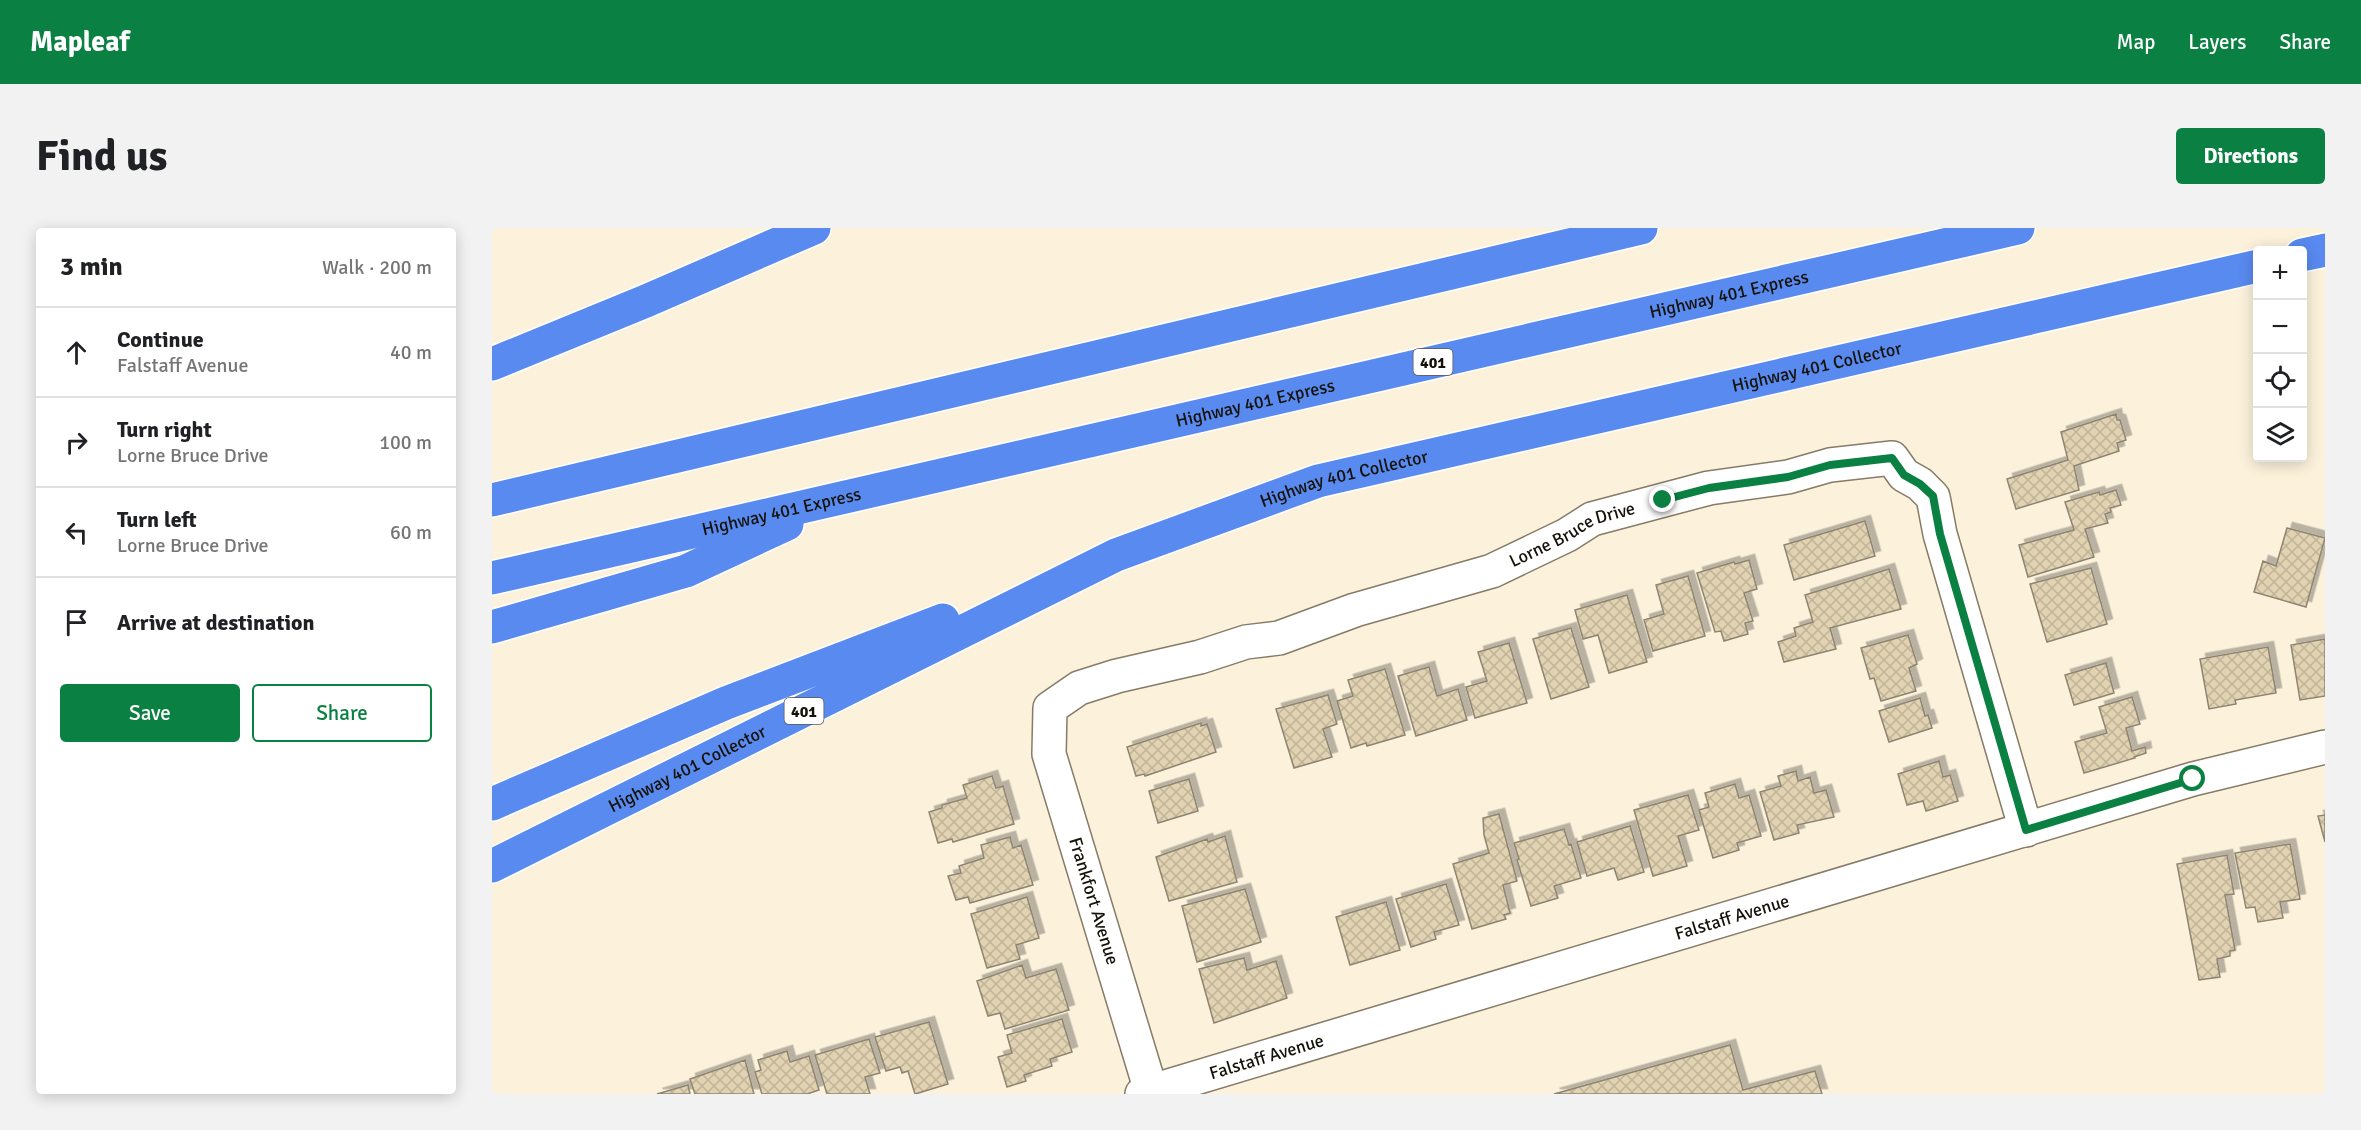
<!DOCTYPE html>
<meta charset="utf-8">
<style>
:root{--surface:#fff;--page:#f2f2f2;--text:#202124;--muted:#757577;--line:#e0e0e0;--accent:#0b8043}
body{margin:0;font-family:Signika,sans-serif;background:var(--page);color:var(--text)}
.controls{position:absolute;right:18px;top:18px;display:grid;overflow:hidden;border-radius:6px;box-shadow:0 3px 15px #0003}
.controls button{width:54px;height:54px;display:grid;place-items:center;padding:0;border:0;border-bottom:2px solid var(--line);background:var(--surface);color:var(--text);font:30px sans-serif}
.stop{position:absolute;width:18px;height:18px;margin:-14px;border:4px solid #0b8043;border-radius:50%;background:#fff}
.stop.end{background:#0b8043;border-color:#fff;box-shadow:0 2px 6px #0008}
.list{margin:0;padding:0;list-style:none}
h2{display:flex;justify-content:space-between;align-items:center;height:78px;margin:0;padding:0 24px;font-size:26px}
h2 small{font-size:20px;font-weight:400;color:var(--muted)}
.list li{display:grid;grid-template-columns:39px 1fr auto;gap:18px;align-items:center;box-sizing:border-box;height:90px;padding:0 24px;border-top:2px solid var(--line)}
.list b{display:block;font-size:22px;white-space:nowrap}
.list p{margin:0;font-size:20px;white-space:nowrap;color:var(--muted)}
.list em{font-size:20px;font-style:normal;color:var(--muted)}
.actions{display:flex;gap:12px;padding:18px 24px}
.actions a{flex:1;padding:14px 0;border:2px solid var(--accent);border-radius:6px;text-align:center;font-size:21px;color:var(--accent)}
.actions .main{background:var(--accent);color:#fff}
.icon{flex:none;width:33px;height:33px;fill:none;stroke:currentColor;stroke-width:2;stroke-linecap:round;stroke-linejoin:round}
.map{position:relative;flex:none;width:1833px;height:866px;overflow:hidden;border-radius:6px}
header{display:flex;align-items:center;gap:36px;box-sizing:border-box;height:84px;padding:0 30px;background:var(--accent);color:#fff}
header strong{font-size:28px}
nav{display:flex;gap:33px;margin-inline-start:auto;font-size:21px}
.intro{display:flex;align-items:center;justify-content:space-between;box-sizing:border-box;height:144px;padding:0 36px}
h1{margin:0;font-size:42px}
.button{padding:15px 27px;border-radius:6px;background:var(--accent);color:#fff;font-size:21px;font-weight:700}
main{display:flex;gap:36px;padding:0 36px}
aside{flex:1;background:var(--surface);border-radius:6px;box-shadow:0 3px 15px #0003}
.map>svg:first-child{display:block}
</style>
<header>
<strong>Mapleaf</strong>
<nav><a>Map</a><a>Layers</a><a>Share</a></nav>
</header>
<div class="intro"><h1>Find us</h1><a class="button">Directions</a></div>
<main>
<aside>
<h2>3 min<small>Walk · 200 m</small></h2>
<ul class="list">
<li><svg class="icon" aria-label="ahead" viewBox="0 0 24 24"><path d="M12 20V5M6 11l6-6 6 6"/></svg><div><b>Continue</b><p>Falstaff Avenue</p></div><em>40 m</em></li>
<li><svg class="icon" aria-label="right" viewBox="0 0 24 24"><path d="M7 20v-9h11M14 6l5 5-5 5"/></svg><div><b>Turn right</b><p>Lorne Bruce Drive</p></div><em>100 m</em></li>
<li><svg class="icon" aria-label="left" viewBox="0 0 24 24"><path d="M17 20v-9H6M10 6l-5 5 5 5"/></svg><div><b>Turn left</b><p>Lorne Bruce Drive</p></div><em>60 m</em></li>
<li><svg class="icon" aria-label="arrive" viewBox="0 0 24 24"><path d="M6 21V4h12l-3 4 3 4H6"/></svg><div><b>Arrive at destination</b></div></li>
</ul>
<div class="actions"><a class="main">Save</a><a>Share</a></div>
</aside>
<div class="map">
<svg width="1833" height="866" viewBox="0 0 1833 866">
<defs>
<pattern id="building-cross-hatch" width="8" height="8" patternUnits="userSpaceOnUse" patternTransform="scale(1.5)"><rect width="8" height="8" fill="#e1d2b2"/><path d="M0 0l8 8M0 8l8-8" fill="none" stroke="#c0b398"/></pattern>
<filter id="shadow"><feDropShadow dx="5.5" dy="-5.5" stdDeviation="0" flood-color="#0004"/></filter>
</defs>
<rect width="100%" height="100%" fill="#fcf2dc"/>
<path fill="url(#building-cross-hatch)" stroke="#8e8571" stroke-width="1.5" filter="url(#shadow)" d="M1624 186 1625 192H1628L1634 212 1625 215 1627 223 1582 238 1587 262 1524 281 1515 251 1576 232 1569 204Z
M1624 262 1629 277 1618 280 1619 284 1613 286 1616 295 1593 301 1602 329 1536 349 1527 317 1582 302 1573 274 1607 264 1608 267Z
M1373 293 1383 328 1302 352 1292 317Z
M1795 300 1833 310 1814 379 1762 364 1771 333 1784 338Z
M1257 332 1265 361 1252 365 1261 393 1253 395 1256 406 1232 413 1229 403 1223 404 1205 345 1242 334 1243 336Z
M1599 340 1615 396 1555 414 1538 356Z
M1397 341 1409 381 1338 400 1344 421 1292 434 1286 414 1304 408 1302 400 1321 394 1313 367Z
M1196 348 1213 408 1161 423 1152 392 1172 386 1164 357Z
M1135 367 1155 434 1117 445 1106 407 1091 411 1083 382Z
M1079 400 1097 459 1059 471 1041 411Z
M1416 407 1425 436 1417 440 1424 463 1389 473 1382 450 1378 451 1369 420Z
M1833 411V468L1808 472 1799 417Z
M1017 415 1035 475 983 490 974 459 995 453 986 424Z
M1776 419 1784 465 1743 472 1744 476 1717 481 1708 431Z
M1614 435 1622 465 1582 477 1573 447Z
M937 439 945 468 966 461 975 492 924 508 906 448Z
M893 441 913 507 875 518 874 515 859 520 845 473 861 468 856 452Z
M836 467 845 496 831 501 840 529 802 540 784 481Z
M1640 469 1648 496 1634 500 1640 523 1653 519 1654 525 1642 529 1643 530 1592 545 1583 514 1615 505 1607 479Z
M1428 470 1433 488 1436 487 1440 500 1397 514 1387 483Z
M709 495V498L715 496 724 524 653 548 652 546 644 548 635 519Z
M1447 533 1451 549 1458 547 1466 573 1434 583 1431 573 1415 577 1406 546Z
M1304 543 1306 553 1318 549 1322 565 1334 562 1342 589 1305 597 1307 605 1282 612 1268 564 1289 558 1286 548Z
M500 548 504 560 511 558 522 596 461 614 460 611 446 615 437 584 450 580V577L475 570 471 557Z
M697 551 706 583 666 595 657 563Z
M1243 556 1247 570 1257 567 1269 608 1245 615 1247 622 1221 630 1207 582 1217 579 1213 565Z
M1196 567 1207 602 1186 608 1195 638 1161 648 1142 582Z
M1007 586 1025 653 1011 657 1018 685 1012 687 1014 691 980 701 961 636 997 625 992 607 991 590Z
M1833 587V614L1826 588Z
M1138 598 1152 644 1126 652 1122 640 1095 648 1085 614Z
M1072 601 1077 617 1079 616 1089 650 1062 658 1066 670 1039 678 1025 632 1027 631 1022 615Z
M733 608 745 654 677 673 664 629 715 611 716 614Z
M518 609 521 620 529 617 541 657 478 675 476 669 464 672 456 648 469 645 467 638 492 630 489 617Z
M1798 616 1808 671 1788 674 1791 690 1766 694 1763 679 1754 680 1743 625Z
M1735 627 1742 666 1733 667 1743 722 1738 723V728L1725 731 1728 749 1707 752 1685 636Z
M954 656 967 697 942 704 944 711 919 719 904 671Z
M753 661 769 714 705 734 690 678Z
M535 669 547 710 524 717 528 731 495 740 479 686Z
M894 674 908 722 858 737 844 689Z
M752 730 755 742 784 733 795 770 722 795 707 741Z
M530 737 534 750 564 741 577 782 513 801 508 785 496 788 485 753Z
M570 791 580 824 558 831 560 838 532 847 534 853 515 859 506 829 520 825 515 807Z
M437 794 456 856 423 866 416 843 410 845 408 839 394 843 383 809Z
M377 811 388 845 373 849 378 866H335L323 827Z
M1238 817 1251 862 1323 843 1330 866H1062Z
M295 823 298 834 317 828 327 862 315 866H270L263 844 269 842 266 832Z
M253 832 262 866H203L198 851Z
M196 857 198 866H165Z"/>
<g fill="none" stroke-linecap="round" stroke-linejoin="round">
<g stroke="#857b68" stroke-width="36">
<g id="minor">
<path id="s1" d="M659 863 557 526 558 480 587 460 625 448 708 429 754 414 787 410 863 382 1000 343 1075 307 1100 291 1217 260 1296 249 1338 237 1400 230 1412 247 1428 256 1441 269 1448 306 1534 602"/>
<path id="s2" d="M650 866 1701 551 1833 519"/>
</g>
</g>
<g stroke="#fff" stroke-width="36">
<g id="highway">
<path d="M1810 27 1833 22"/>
<path d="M0 136 154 73 322 0"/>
<path d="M0 272 1149 0"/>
<path id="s3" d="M0 350 1526 0"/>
<path d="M0 399 194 343 295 296"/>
<path d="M0 576 234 475 451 392"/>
<path id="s4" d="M0 638 624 327 826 253 1766 38"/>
</g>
</g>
<use href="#minor" stroke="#fff" stroke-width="33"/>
<use href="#highway" stroke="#598af0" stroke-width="33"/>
</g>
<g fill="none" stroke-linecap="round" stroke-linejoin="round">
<path stroke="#0b8043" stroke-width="8" d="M1171 272 1217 260 1296 249 1338 237 1400 230 1412 247 1428 256 1441 268 1448 306 1534 602 1701 551"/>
</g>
<g text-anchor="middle" stroke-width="4.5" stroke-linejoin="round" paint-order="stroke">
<g fill="#fff" stroke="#5b5954" stroke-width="1.5">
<rect x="921.5" y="121" width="39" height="26" rx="4.5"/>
<rect x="292.5" y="470" width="39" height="26" rx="4.5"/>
</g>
<g font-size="16" font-weight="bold" fill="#15120a">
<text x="941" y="140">401</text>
<text x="312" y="489">401</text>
</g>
<g font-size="18" fill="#15120a" stroke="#fff">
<text dy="6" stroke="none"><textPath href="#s3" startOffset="1269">Highway 401 Express</textPath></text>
<text dy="6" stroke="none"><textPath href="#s4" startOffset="1424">Highway 401 Collector</textPath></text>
<text dy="6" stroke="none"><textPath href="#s3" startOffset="783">Highway 401 Express</textPath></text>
<text dy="6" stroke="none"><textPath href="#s4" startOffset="938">Highway 401 Collector</textPath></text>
<text dy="6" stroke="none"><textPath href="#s3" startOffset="297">Highway 401 Express</textPath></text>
<text dy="6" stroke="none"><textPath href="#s1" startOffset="952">Lorne Bruce Drive</textPath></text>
<text dy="6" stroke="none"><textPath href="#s4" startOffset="218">Highway 401 Collector</textPath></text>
<text transform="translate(602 673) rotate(73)" y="6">Frankfort Avenue</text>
<text dy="6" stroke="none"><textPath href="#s2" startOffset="616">Falstaff Avenue</textPath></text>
<text dy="6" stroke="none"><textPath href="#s2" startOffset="130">Falstaff Avenue</textPath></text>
</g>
</g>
</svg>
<div class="controls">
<button>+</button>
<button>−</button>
<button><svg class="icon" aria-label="locate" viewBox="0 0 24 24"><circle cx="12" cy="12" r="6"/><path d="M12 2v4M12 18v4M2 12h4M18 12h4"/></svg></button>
<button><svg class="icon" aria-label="layers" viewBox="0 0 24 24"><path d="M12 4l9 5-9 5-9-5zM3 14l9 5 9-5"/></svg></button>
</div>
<div class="stop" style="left:1701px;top:551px"></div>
<div class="stop end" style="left:1171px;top:272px"></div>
</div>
</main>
